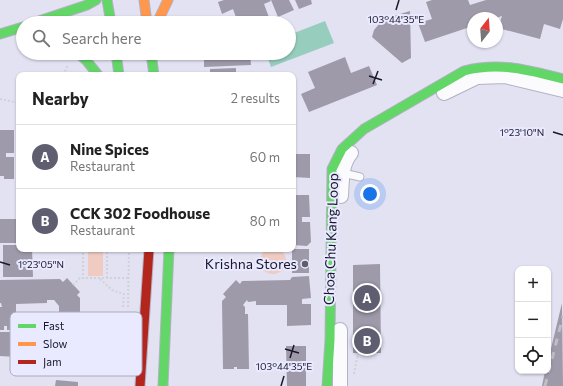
<!DOCTYPE html>
<meta charset="utf-8">
<style>
:root{--surface:#fff;--page:#f6f6f6;--text:#222;--muted:#767676;--line:#e0e0e0;--accent:#5f5e70}
body{margin:0;font-family:Commissioner,sans-serif;background:var(--page);color:var(--text)}
.controls{position:absolute;right:12px;bottom:12px;display:grid;overflow:hidden;border-radius:8px;box-shadow:0 1px 3px #0004}
.controls button{width:36px;height:36px;display:grid;place-items:center;padding:0;border:0;border-bottom:1px solid var(--line);background:var(--surface);color:var(--text);font:20px sans-serif}
.compass{position:absolute;left:467px;top:12px;width:36px;height:36px;border-radius:50%;background:var(--surface);box-shadow:0 1px 3px #0004;rotate:17deg}
.you{position:absolute;left:370px;top:194px;width:14px;height:14px;margin:-10px;border:3px solid #fff;border-radius:50%;background:#1a73e8;box-shadow:0 0 0 6px #1a73e833}
.badge{display:grid;place-items:center;width:26px;height:26px;border-radius:50%;background:var(--accent);color:#fff;font-size:13px;font-weight:700}
.pin{position:absolute;translate:-50% -50%;border:2px solid #fff;box-shadow:0 1px 4px #0006}
.list{margin:0;padding:0;list-style:none}
h2{display:flex;justify-content:space-between;align-items:center;height:52px;margin:0;padding:0 16px;font-size:17px}
h2 small{font-size:13px;font-weight:400;color:var(--muted)}
.list li{display:grid;grid-template-columns:26px 1fr auto;gap:12px;align-items:center;box-sizing:border-box;height:64px;padding:0 16px;border-top:1px solid var(--line)}
.list b{display:block;font-size:15px;white-space:nowrap}
.list p{margin:0;font-size:13px;white-space:nowrap;color:var(--muted)}
.list em{font-size:13px;font-style:normal;color:var(--muted)}
.icon{flex:none;width:22px;height:22px;fill:none;stroke:currentColor;stroke-width:2;stroke-linecap:round;stroke-linejoin:round}
.map{position:relative;flex:none;width:563px;height:386px;overflow:hidden}
.search{position:absolute;background:var(--surface);box-shadow:0 1px 3px #0004;left:16px;top:16px;width:280px;height:44px;display:flex;align-items:center;gap:10px;box-sizing:border-box;padding:0 14px;border-radius:22px;color:var(--muted);font-size:15px}
.panel{position:absolute;background:var(--surface);box-shadow:0 1px 3px #0004;left:16px;top:72px;width:280px;height:180px;border-radius:8px}
.map>svg:first-child{display:block}
</style>
<div class="map">
<svg width="563" height="386" viewBox="0 0 563 386">
<rect width="100%" height="100%" fill="#e2e2f3"/>
<path fill="#efcbc2" d="M260 261a13 13 0 1 1 26 0a13 13 0 1 1-26 0Z
M88 249H103V276H88Z"/>
<path fill="#96cdbd" d="M325 21 334 43 271 67 266 53H289V35Z"/>
<path fill="#9f9aaa" d="M224 0H270L271 1 264 4 270 20 263 23H254L252 18 238 23 233 9 222 14 218 2Z
M271 0H289L294 10 278 17Z
M295 0H311L312 4 299 9Z
M432 0H468L470 5 486 0H563V19L560 29 544 24 540 39 498 28 502 16 496 18H473V26L425 42 418 23 432 19 426 2Z
M410 11 411 58 402 63 372 37 374 30 380 23 390 17Z
M204 53H250L251 65 204 67Z
M345 57 351 73 369 66 377 85 309 112 301 94 315 88 308 72Z
M236 68V72H252V75H207V73H210V69Z
M0 130H14V153H6V157H14V179H4V176H0Z
M293 154H310V178L293 177Z
M293 195H309L310 217H302V222H310L311 242 307 246 293 245Z
M0 219H19V243H0Z
M3 245H19V249H32L33 277H3Z
M292 249H309V273H292Z
M380 264 381 353H353V265Z
M309 276 311 298 302 299V304H311V325L287 326V305H256V301L248 302 247 300 243 305 245 307V314H248L249 369H237V367H234V369H223L222 301 226 297 223 294 236 280 240 284 242 281 290 280 292 277Z
M67 278 80 292 77 295 80 298V367H71V364H67V367H56L55 313H59V306L54 300H47V303L16 304V330H7V326H4V330H0V307H2L1 303H0V280L60 279 63 282Z
M562 303 563 386H542L545 371H548V361Z
M0 332H16V357L0 356Z
M286 346H306V386H287Z
M56 380 78 382V386H55Z"/>
<g fill="none" stroke-linecap="round" stroke-linejoin="round">
<g stroke="#b3b2c3" stroke-width="9">
<path id="lane" d="M343 168 347 174 360 177"/>
</g>
<g stroke="#b3b2c3" stroke-width="16">
<path id="street" d="M444 93 477 77 505 76 563 90
M341 196C342 181 341 164 351 153
M340 330V386"/>
</g>
<g stroke="#b3b2c3" stroke-width="11">
<path id="fast" d="M107 0 111 23
M33 23 87 5 96 0
M0 34 23 27
M78 53 86 60 98 75
M116 53 119 75
M151 53 154 75
M163 386 169 249
M327 386 330 340 332 169 342 149 364 129 464 71C499 62 529 70 563 79"/>
</g>
<g stroke="#b3b2c3" stroke-width="11">
<path id="slow" d="M144 0 147 23
M157 23 168 0"/>
</g>
<g stroke="#b3b2c3" stroke-width="11">
<path id="jam" d="M140 386 149 249"/>
</g>
<path stroke="#d2d1d7" stroke-width="2" stroke-dasharray="2 2" stroke-linecap="butt" d="M63 75 68 65
M0 99 19 103
M83 249V278
M107 278V249
M100 279 112 290 124 294 123 307
M73 285 80 278H128
M128 307 129 249
M354 374 358 353"/>
<use href="#lane" stroke="#fbfbfd" stroke-width="7"/>
<use href="#street" stroke="#fbfbfd" stroke-width="14"/>
<use href="#fast" stroke="#63d668" stroke-width="9"/>
<use href="#slow" stroke="#ff974d" stroke-width="9"/>
<use href="#jam" stroke="#b3261e" stroke-width="9"/>
<path stroke="#bfbfc4" stroke-width="3" stroke-dasharray="7 7" stroke-linecap="butt" d="M545 386 563 316"/>
</g>
<path fill="none" stroke="#19172a" stroke-width="1.5" d="M396 10 399 0M369 76 382 80M373 84 378 71M553 132 563 135M0 262 10 265M285 349 299 353M290 358 294 345M281 386 284 376"/>
<circle fill="#5f5e70" stroke="#e9e9ff" stroke-width="1.5" cx="305" cy="264" r="4"/>
<g text-anchor="middle" stroke-width="4" stroke-linejoin="round" paint-order="stroke">
<g font-size="14" fill="#19172a" stroke="#e9e9ff">
<text transform="translate(331 239) rotate(-88)" y="5">Choa Chu Kang Loop</text>
</g>
<g font-size="14" fill="#19172a" stroke="#e9e9ff" text-anchor="end">
<text x="297" y="269">Krishna Stores</text>
</g>
</g>
<rect x="10" y="312" width="132" height="64" rx="6" fill="#e9e9ff" stroke="#abaabf" stroke-width="1"/>
<rect x="18" y="324" width="18" height="4" fill="#63d668"/>
<rect x="18" y="342" width="18" height="4" fill="#ff974d"/>
<rect x="18" y="360" width="18" height="4" fill="#b3261e"/>
<g font-size="11" fill="#19172a">
<text x="43" y="330">Fast</text>
<text x="43" y="348">Slow</text>
<text x="43" y="366">Jam</text>
</g>
<g font-size="10" text-anchor="middle" fill="#19172a" stroke="#e9e9ff" stroke-width="4" stroke-linejoin="round" paint-order="stroke">
<text x="396" y="23">103°44'35"E</text>
<text x="522" y="136">1°23'10"N</text>
<text x="41" y="268">1°23'05"N</text>
<text x="284" y="370">103°44'35"E</text>
</g>
</svg>
<div class="controls">
<button>+</button>
<button>−</button>
<button><svg class="icon" aria-label="locate" viewBox="0 0 24 24"><circle cx="12" cy="12" r="6"/><path d="M12 2v4M12 18v4M2 12h4M18 12h4"/></svg></button>
</div>
<svg class="compass" viewBox="-18 -18 36 36"><path d="M0-13l5 13h-10z" fill="#e53935"/><path d="M0 13l5-13h-10z" fill="#767676"/></svg>
<div class="you"></div>
<div class="pin badge" style="left:367px;top:298px">A</div>
<div class="pin badge" style="left:367px;top:341px">B</div>
<div class="search"><svg class="icon" aria-label="search" viewBox="0 0 24 24"><circle cx="10" cy="10" r="6"/><path d="M15 15l6 6"/></svg>Search here</div>
<section class="panel">
<h2>Nearby<small>2 results</small></h2>
<ul class="list">
<li><span class="badge">A</span><div><b>Nine Spices</b><p>Restaurant</p></div><em>60 m</em></li>
<li><span class="badge">B</span><div><b>CCK 302 Foodhouse</b><p>Restaurant</p></div><em>80 m</em></li>
</ul>
</section>
</div>
